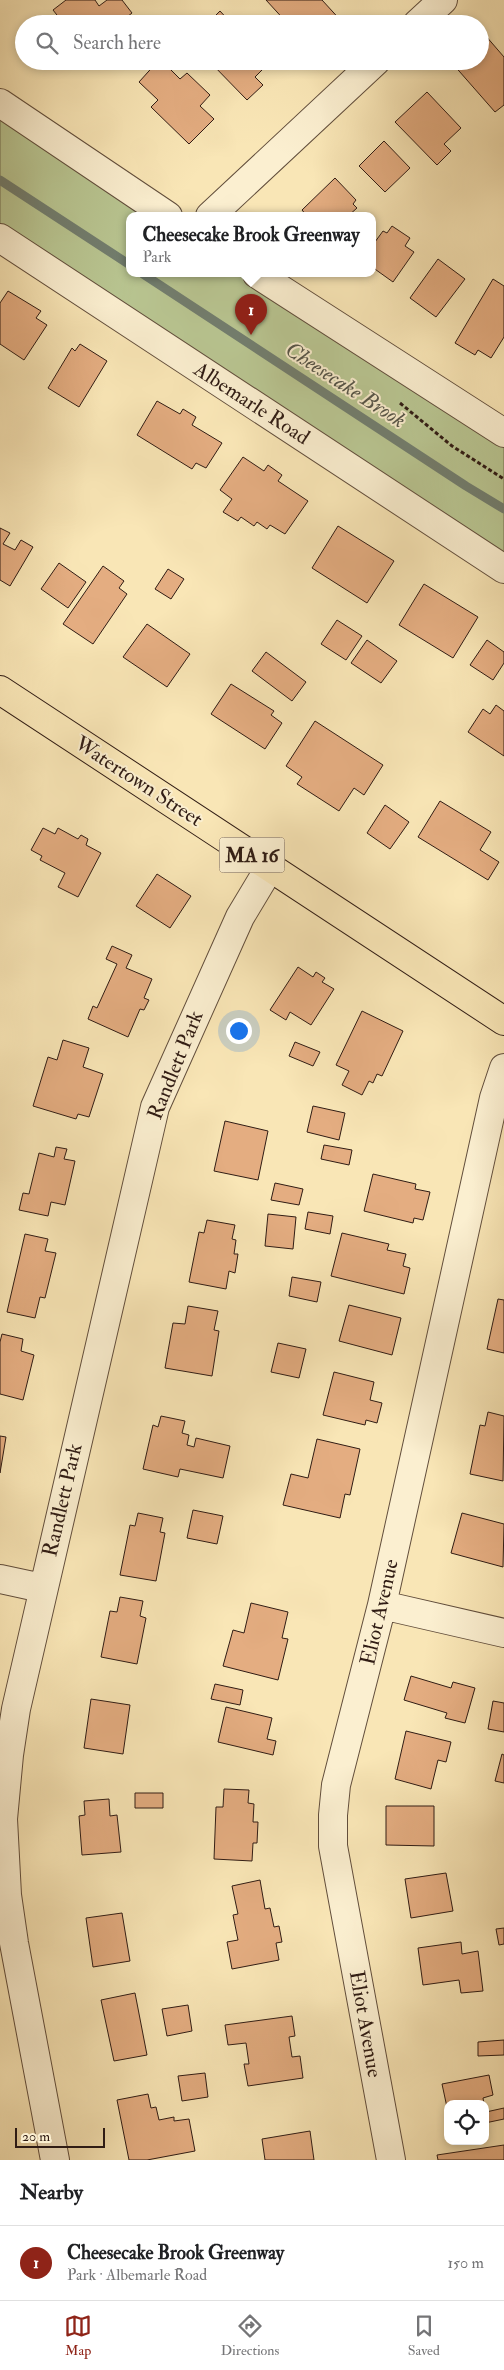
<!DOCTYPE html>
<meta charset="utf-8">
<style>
:root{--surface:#fff;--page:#f2f2f2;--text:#202124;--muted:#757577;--line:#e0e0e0;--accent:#8f2418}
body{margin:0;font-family:"IM FELL Double Pica",serif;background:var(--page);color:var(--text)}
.controls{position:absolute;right:15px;bottom:15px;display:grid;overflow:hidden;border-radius:10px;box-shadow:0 2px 8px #0003}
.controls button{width:45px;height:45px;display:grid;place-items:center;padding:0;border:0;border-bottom:1px solid var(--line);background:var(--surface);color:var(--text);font:25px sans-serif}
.scale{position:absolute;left:15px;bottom:12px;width:90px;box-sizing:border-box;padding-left:5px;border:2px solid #301c14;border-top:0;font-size:14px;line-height:18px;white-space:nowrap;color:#301c14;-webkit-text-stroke:4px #fbefd0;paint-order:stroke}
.you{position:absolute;left:238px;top:1030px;width:18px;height:18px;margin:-12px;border:4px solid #fff;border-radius:50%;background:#1a73e8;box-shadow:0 0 0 8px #1a73e833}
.badge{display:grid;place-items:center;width:32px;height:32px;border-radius:50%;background:var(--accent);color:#fff;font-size:16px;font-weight:700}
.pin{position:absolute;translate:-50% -41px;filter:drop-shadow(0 1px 2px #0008)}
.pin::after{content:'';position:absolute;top:26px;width:18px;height:15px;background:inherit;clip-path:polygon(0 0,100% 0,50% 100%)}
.popup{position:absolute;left:126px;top:212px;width:250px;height:65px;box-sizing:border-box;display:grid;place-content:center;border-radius:10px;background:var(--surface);filter:drop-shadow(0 1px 4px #0005);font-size:16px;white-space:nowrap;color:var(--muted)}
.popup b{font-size:19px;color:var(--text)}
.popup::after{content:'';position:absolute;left:50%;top:100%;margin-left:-10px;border:10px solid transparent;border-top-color:var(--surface)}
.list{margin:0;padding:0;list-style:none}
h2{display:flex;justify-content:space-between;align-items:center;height:65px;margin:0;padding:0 20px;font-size:21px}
h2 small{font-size:16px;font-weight:400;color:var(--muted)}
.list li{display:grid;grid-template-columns:32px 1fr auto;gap:15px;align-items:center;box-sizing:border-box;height:75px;padding:0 20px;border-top:1px solid var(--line)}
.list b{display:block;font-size:19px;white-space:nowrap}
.list p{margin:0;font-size:16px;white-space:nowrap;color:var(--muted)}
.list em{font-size:16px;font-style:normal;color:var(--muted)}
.icon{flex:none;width:28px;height:28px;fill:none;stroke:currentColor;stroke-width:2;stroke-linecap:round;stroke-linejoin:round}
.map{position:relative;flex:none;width:504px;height:2160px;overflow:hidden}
.search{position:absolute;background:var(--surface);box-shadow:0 2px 8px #0003;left:15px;right:15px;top:15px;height:55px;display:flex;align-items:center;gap:12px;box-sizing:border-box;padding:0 18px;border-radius:28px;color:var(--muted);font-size:19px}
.sheet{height:140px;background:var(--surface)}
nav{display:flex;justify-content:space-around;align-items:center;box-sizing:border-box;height:70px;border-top:1px solid var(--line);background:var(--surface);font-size:14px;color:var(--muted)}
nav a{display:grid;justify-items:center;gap:2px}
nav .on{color:var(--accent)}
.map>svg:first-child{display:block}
</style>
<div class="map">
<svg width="504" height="2160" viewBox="0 0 504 2160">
<rect width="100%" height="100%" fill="#f9e6b6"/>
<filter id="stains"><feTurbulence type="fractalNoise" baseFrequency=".004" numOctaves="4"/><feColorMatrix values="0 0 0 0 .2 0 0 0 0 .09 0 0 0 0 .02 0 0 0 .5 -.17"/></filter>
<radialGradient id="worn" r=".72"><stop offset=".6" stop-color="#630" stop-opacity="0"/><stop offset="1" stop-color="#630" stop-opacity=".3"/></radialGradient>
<path fill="#b9c692" stroke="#747153" d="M0 106 171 216H130V274H260L504 431V567L0 239Z"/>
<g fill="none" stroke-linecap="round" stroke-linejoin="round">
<path stroke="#727e6f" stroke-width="9" d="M0 180 130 265
M143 274 466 486 504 509"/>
</g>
<path fill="#e4ad81" stroke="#301c14" d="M66 0H95L99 6 107 0H122L132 13 118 24H64L53 10Z
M266 0H322L344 24H288Z
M220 11 232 24H207Z
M485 35 504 57V105L495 112 452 63 480 61V39Z
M158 61H162L180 79 187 73 210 95 200 106 214 119 189 144 151 107 158 100 139 82Z
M209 61H271L255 77 263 85 247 100Z
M427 92 461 128 444 144 451 151 437 165 395 122Z
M384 141 410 168 385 192 359 166Z
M335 178 356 200 353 204 357 208 348 216H307L302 210Z
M392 226 410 238 405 246 414 252 393 282 372 267V246L383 231 387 233Z
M438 259 465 279 436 317 410 298Z
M493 279 504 286V337L491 358 478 350 475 355 455 343Z
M8 291 41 311 36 318 47 325 24 360 0 344V303Z
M80 344 107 361 79 407 48 388 72 348 75 351Z
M157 401 180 414 183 409 196 417 192 425 222 443 206 468 196 463 192 469 137 435Z
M243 457 264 471 268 465 282 475 278 481 308 501 285 534 270 525 267 529 257 522 254 526 241 517 238 521 223 512 232 499 220 490Z
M338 526 394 561 367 603 312 568Z
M0 528 10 533 3 544 15 550 21 540 33 547 10 586 0 580Z
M59 563 86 582 68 608 41 589Z
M103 566 124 581 119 588 127 594 93 644 63 624Z
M168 569 184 579 171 599 155 589Z
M424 584 478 617 453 658 399 625Z
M337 620 362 636 346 660 321 644Z
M147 624 190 654 167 687 123 657Z
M367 640 397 661 381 683 351 663Z
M487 640 504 652V663L493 680 470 665Z
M266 652 306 682 292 701 252 671Z
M231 684 274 711 271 715 282 723 265 749 211 714Z
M496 705 504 711V756L468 732 483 709 490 714Z
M315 721 383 765 364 795 354 788 339 811 297 784 302 777 286 766Z
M440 801 491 832 480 850 499 862 488 880 418 837Z
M385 805 409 822 390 849 367 833Z
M43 828 55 834 58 828 78 839 81 835 88 839 86 845 101 853 78 897 58 887 65 873 40 860 42 856 31 850Z
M157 874 191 896 170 928 136 906Z
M112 946 132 955 126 968 152 979 144 998 149 1000 144 1010 140 1009 128 1037 88 1019 93 1006 97 1008 117 964 106 959Z
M298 967 313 977 316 972 325 978 322 982 334 989 311 1025 290 1012 286 1020 270 1010Z
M362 1011 403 1031 382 1076 377 1074 373 1083 369 1081 362 1095 342 1085 349 1071 336 1065Z
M63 1040 89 1048 83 1067 103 1074 89 1117 78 1114 76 1119 33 1106 48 1057 57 1060Z
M295 1042 320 1052 313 1066 289 1056Z
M313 1106 345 1113 339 1140 307 1132Z
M225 1121 268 1131 258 1180 214 1171Z
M324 1145 352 1150 349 1165 321 1159Z
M56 1147 67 1149 64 1159 75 1161 65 1205 51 1202 48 1216 19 1210 23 1193 29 1194 39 1153 54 1157Z
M373 1174 416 1184 415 1189 430 1192 423 1220 414 1218 413 1223 364 1211Z
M275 1183 303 1189 299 1205 271 1200Z
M308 1212 333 1216 330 1234 305 1229Z
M268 1214 296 1217 293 1249 265 1246Z
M207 1220 235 1225 232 1239 236 1240 234 1254H238L235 1273 229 1271 226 1289 189 1282 199 1232 204 1233Z
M342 1233 389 1244 387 1250 406 1254 403 1266 410 1268 404 1294 331 1276Z
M25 1234 48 1239 45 1251 56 1253 45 1298 40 1297 35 1318 7 1312Z
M292 1277 321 1282 317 1302 289 1296Z
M498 1299 504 1300V1353L487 1349Z
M349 1305 401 1318 392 1355 339 1341Z
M188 1306 218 1311 214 1330 219 1331 212 1376 165 1368 173 1323 185 1324Z
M2 1334 23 1339 21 1351 34 1355 23 1400 0 1394V1342Z
M278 1343 306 1349 299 1378 271 1372Z
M334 1372 374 1382 370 1400 382 1403 377 1423 366 1420 365 1425 323 1415Z
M488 1412 504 1416 503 1481 470 1474 480 1425 485 1426Z
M161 1416 185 1421 182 1433 189 1435 187 1445 194 1447 196 1438 230 1446 223 1478 180 1469 178 1477 143 1469 153 1425 158 1427Z
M0 1436 6 1437 0 1473Z
M317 1439 360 1449 350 1495 345 1494 340 1518 283 1505 291 1474 308 1478Z
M193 1510 223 1516 217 1544 187 1538Z
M138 1513 163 1518 160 1532 165 1533 156 1581 120 1575 130 1525 135 1526Z
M462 1513 504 1524 503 1567 451 1553Z
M120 1597 143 1601 140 1616 146 1618 137 1664 101 1657 110 1611 117 1612Z
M251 1603 288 1612 282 1638 288 1639 278 1680 223 1666 233 1630 244 1633Z
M411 1676 451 1688 453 1682 475 1688 465 1723 445 1718 447 1713 404 1700Z
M215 1684 243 1690 240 1705 211 1699Z
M91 1699 130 1705 123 1754 84 1748Z
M493 1701 504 1703V1732L488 1729Z
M226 1707 272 1718 267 1739 276 1741 273 1755 218 1742Z
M406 1731 451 1742 446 1762 438 1760 431 1789 395 1779Z
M502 1754 504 1755V1783L495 1781Z
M224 1789 249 1790 248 1803 254 1804 253 1822H258L257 1843H253L252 1861 214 1859 216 1807H223Z
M135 1793H163V1808H135Z
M109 1799 110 1816 117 1815 121 1852 82 1855 79 1816 85 1815 84 1801Z
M386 1806H434V1846L386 1845Z
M446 1873 453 1911 411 1918 405 1879Z
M260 1880 265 1909 270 1908 274 1927 279 1926 282 1942 276 1943 279 1960 232 1969 227 1942 238 1940 233 1915 238 1914 232 1886Z
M122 1913 130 1961 93 1967 86 1918Z
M504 1928V1944L499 1945 496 1929Z
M461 1942 462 1954 478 1951 483 1991 461 1993 459 1980 423 1985 418 1948Z
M135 1993 147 2055 114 2061 101 2000Z
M188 2005 192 2031 167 2036 162 2009Z
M292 2016 295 2036 289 2037 292 2057 300 2056 303 2078 248 2086 244 2064H249L246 2043 228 2045 225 2025Z
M504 2040V2055L478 2056V2042Z
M205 2073 208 2097 182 2101 178 2076Z
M489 2075 493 2095 483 2098 484 2104H448V2112L442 2084Z
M148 2094 151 2108 156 2107 159 2120 174 2117V2121L189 2119 195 2151 147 2160H129L117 2100Z
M504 2108V2119L485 2123V2110L486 2112Z
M310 2131 314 2160H265L262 2139Z
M504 2145V2160H438L437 2155Z"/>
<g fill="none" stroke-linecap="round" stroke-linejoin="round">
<g stroke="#624e3c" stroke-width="30">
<path id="minor" d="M417 24 443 0
M0 103 168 216
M210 216 376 61
M0 238 504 569
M257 274 504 433
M0 1579 42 1588
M382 1605 504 1633
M55 2160 14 1943 7 1895 3 1819 9 1755 16 1709 155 1107 240 917 270 867
M391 2160 333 1846V1815L336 1785 382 1605 494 1098 504 1068"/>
</g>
<g stroke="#301c14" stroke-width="30">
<path id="major" d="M0 690 504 1021"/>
</g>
<path stroke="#301c14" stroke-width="3" stroke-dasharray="4 2.5" stroke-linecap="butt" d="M400 403 452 446 504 479"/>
<use href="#minor" stroke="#fbefd0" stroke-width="28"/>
<use href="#major" stroke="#f9e6b6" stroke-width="28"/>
</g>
<g text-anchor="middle" stroke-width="4" stroke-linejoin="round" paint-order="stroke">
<rect fill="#fbefd0" stroke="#6d5b4c" stroke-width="1" x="219.5" y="837.5" width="65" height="35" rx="4"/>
<g font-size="20" font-weight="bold" fill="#301c14">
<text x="252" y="862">MA 16</text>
</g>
<g font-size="21" fill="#301c14" stroke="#fbefd0">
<text transform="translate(252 403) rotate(33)" y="7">Albemarle Road</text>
<text transform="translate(139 781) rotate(33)" y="7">Watertown Street</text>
<text transform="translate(175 1065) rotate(-68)" y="7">Randlett Park</text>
<text transform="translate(62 1500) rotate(-77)" y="7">Randlett Park</text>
<text transform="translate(379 1612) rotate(-77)" y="7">Eliot Avenue</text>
<text transform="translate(366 2024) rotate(80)" y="7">Eliot Avenue</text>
</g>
<g font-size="22" font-style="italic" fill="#565549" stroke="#fbefd0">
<text transform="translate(346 384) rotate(33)" y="8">Cheesecake Brook</text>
</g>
</g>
<rect width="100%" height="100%" filter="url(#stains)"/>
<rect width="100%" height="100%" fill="url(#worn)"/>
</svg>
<div class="controls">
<button><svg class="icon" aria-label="locate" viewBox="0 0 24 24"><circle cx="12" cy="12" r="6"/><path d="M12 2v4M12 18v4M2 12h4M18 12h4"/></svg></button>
</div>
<div class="scale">20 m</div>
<div class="you"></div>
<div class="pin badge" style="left:251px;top:335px">1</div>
<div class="popup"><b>Cheesecake Brook Greenway</b>Park</div>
<div class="search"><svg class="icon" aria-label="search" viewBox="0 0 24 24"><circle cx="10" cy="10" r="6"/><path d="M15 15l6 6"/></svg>Search here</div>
</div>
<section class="sheet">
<h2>Nearby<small></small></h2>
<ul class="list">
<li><span class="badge">1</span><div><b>Cheesecake Brook Greenway</b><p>Park · Albemarle Road</p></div><em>150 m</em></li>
</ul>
</section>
<nav>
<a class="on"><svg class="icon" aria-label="map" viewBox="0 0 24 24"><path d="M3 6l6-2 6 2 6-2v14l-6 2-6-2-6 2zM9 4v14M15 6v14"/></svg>Map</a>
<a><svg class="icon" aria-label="directions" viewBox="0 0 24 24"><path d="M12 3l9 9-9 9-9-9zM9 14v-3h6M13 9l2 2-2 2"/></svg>Directions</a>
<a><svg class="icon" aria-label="saved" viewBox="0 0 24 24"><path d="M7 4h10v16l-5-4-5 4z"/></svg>Saved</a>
</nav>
